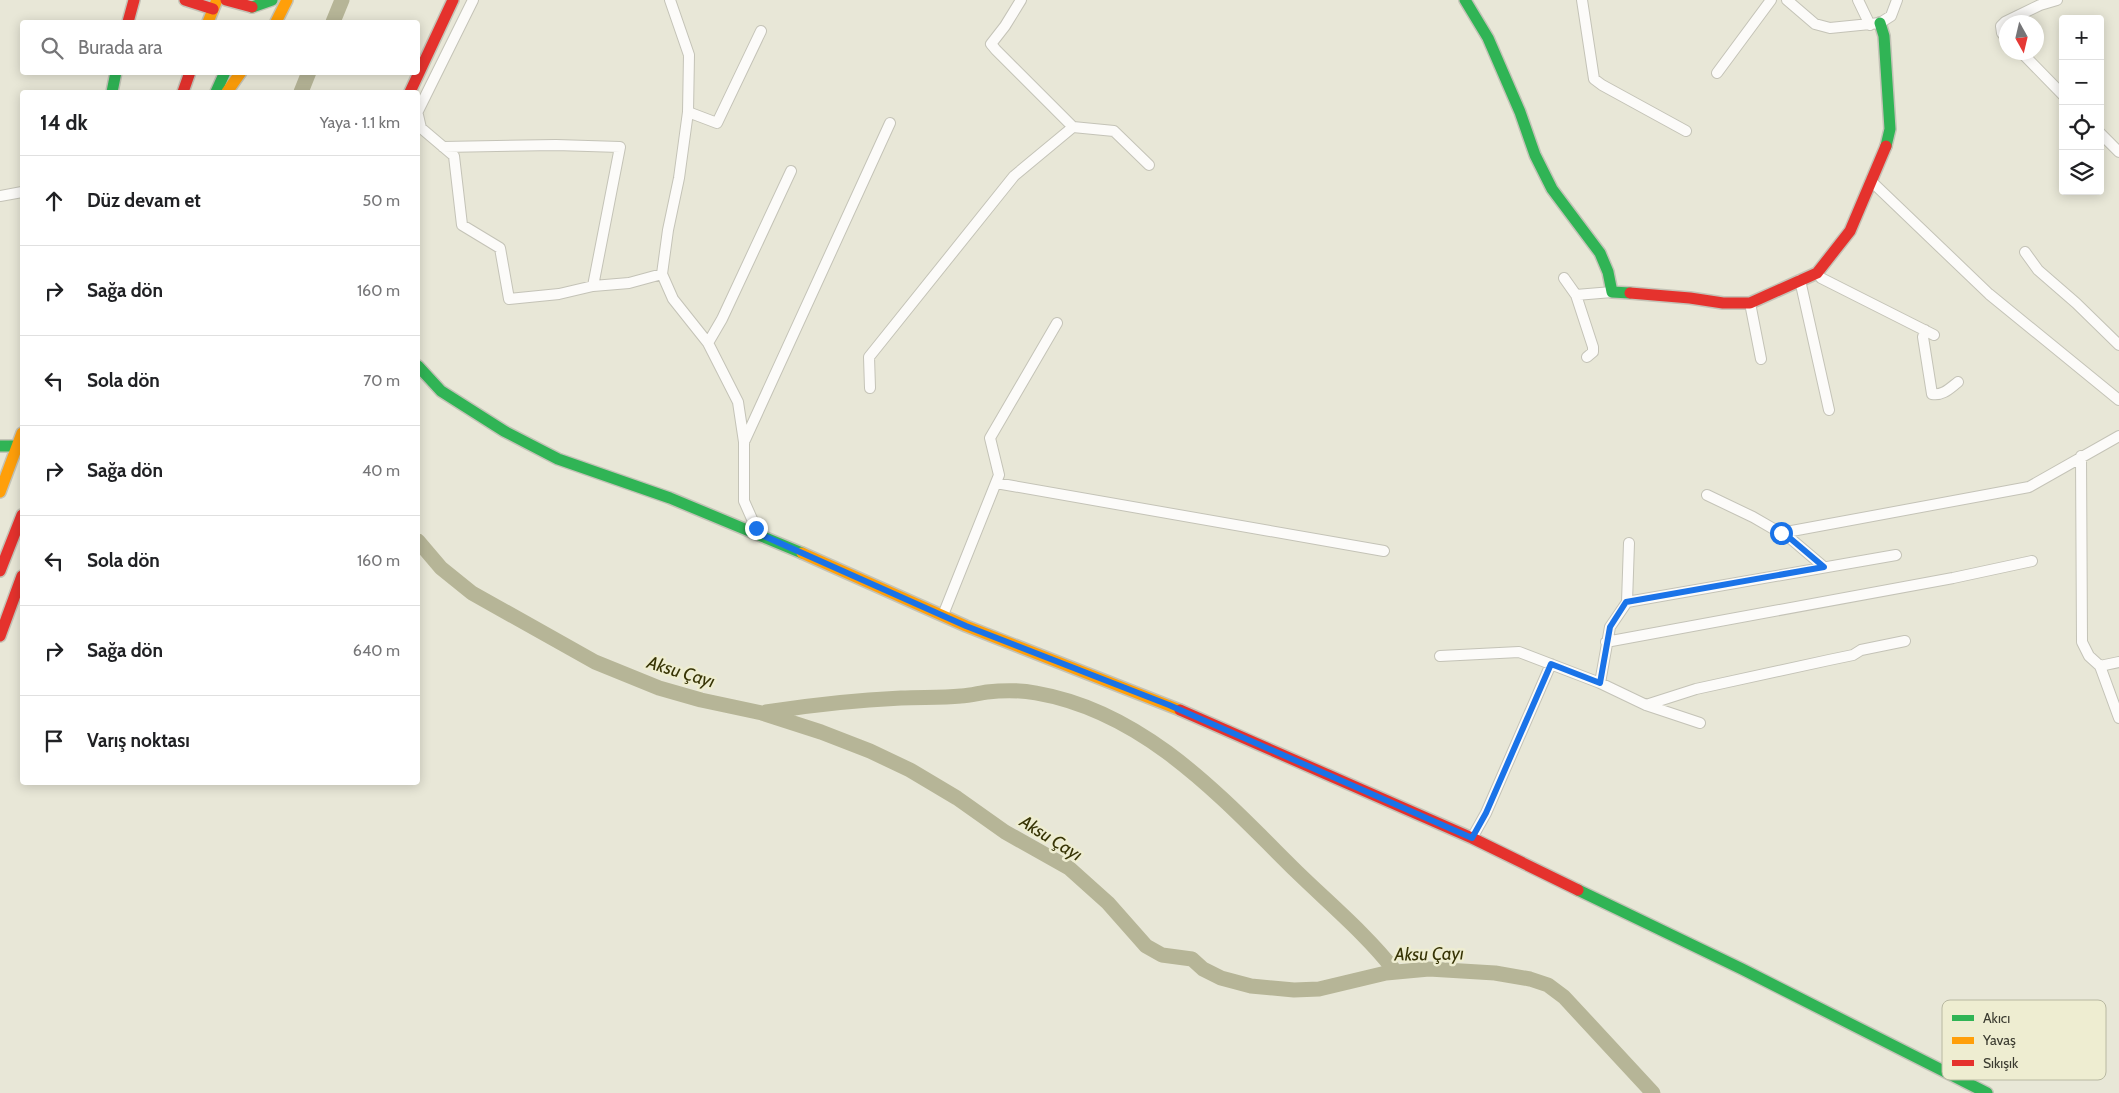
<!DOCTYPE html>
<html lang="tr">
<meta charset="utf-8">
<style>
:root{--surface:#fff;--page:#f2f2f2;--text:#202124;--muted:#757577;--line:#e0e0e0}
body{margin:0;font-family:Cabin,sans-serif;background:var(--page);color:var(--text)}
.controls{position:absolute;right:15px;top:15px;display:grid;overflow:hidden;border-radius:5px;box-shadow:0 2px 12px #0003}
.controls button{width:45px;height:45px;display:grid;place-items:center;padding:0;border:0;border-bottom:1px solid var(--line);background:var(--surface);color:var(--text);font:25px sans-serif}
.compass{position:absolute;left:1999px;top:15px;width:45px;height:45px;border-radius:50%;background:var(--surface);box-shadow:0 2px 12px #0003;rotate:172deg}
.stop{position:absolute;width:15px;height:15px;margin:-11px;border:4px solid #1a73e8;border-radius:50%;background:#fff}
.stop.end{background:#1a73e8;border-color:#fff;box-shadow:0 1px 5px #0008}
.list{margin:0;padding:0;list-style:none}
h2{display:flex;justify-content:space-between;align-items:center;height:65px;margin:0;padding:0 20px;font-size:21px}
h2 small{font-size:16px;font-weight:400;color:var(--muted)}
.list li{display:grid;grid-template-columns:32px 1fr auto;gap:15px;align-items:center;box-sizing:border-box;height:90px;padding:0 20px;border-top:1px solid var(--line)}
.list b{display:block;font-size:19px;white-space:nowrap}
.list em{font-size:16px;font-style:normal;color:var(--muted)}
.icon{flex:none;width:28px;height:28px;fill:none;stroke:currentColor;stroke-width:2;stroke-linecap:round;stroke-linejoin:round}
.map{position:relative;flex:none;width:2119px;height:1093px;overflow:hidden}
.search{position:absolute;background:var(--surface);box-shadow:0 2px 12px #0003;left:20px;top:20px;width:400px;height:55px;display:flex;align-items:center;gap:12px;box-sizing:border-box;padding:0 18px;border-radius:5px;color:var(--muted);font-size:19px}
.panel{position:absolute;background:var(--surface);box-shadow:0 2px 12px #0003;left:20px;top:90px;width:400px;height:695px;border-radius:5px}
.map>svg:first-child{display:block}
</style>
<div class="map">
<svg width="2119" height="1093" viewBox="0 0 2119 1093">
<rect width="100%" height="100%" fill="#e8e7d7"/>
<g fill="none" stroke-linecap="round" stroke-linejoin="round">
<path stroke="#b6b597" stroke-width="15" d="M333 22 342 0
M301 92 309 72
M418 541 441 568 472 593 595 662 659 688 701 700 762 713 821 732 870 751 910 770 957 798 1005 832 1069 868 1108 903 1146 946 1162 955 1192 959 1203 969 1221 978 1251 986 1294 990 1319 989 1386 973 1429 969 1495 973 1530 979 1548 985 1564 997 1653 1093
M766 712C811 705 856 700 901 698 921 697 941 698 961 696 970 696 979 693 987 692 1004 690 1020 690 1036 693 1146 712 1222 798 1297 872 1331 905 1366 934 1395 971"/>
<g stroke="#c4c3b7" stroke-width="12">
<path id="street" d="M670 0 689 55 688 112 679 178 668 230 662 274 673 299 708 343 738 402 744 442V501L756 528 755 532
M1021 0 1005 26 991 44 996 50 1073 127 1114 131 1149 165
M1582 0 1594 79 1602 85 1686 131
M1787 0 1815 24 1830 28 1880 23 1891 16 1897 0
M1858 0 1870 25
M2006 38 2002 33 2001 26 2005 22 2040 5 2057 0
M2021 52 2063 95
M1717 73 1771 0
M418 111 473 0
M688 112 717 123 761 31
M418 115 421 128 454 156 462 225 500 248 509 299 559 294 593 286 629 283 662 274
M2100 133 2119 152
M443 147 556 145 620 147 593 286
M1871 181 1989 294 2119 400
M0 196 22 192
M2025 252 2038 270 2076 303 2119 345
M1817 273 1821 278 1934 335
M1564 278 1576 295 1593 347V352L1587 357
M1800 280 1829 410
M1576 295 1612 292
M1750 303 1761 359
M1925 330 1923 337 1932 394C1943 396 1950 388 1958 382
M708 343 722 319 791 171
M870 388 869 357 1014 176 1073 127
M745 440 890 123
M2081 456 2082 642 2089 656 2100 666 2119 718
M996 483 1384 551
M1707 495 1753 517 1791 539 1824 567
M1781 533 2029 487 2119 436
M1627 602 1896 555
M943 615 999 475 990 438 1057 323
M1606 642 1953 578 2032 561
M1440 656 1519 652 1600 683 1646 705 1700 723
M2100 666 2119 662
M1600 683 1610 627 1627 602 1629 543
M1646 705 1696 689 1829 660 1853 655 1861 650 1905 641
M1472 838 1486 813 1551 664"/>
</g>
<g stroke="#c4c3b7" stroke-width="14">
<path id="fast" d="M1465 0 1488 38 1520 112 1535 155 1552 189 1600 253 1608 272 1612 292 1630 293
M252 7 272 0
M1880 23 1884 36 1890 129 1886 146
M112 92 116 72
M216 92 225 72
M418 366 441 391 504 431 558 459 670 498 802 553
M0 446H18
M1578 890 1742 969 1987 1093"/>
</g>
<g stroke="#c4c3b7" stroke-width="14">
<path id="slow" d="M208 22 217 0
M276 22 287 0
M227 92 241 72
M0 492 22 433
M802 553 966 626 1180 710"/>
</g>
<g stroke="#c4c3b7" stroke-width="14">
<path id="jam" d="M185 0 213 9
M226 0 252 7
M128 22 134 0
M183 92 190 72
M410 92 453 0
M1630 293 1690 298 1723 303H1750L1817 273 1850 231 1886 146
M0 571 22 515
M0 636 22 576
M1180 710 1472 838 1578 890"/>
</g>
<use href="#street" stroke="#fcfbf9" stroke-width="10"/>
<use href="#fast" stroke="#30b455" stroke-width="11"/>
<use href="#slow" stroke="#ff9f0a" stroke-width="11"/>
<use href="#jam" stroke="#e5322d" stroke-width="11"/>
</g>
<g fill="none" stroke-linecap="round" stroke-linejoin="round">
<path stroke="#1a73e8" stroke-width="6" d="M756 528 755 532 966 626 1169 705 1472 838 1486 813 1551 664 1600 683 1610 627 1626 602 1824 567 1791 539 1781 533"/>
</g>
<g text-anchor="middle" stroke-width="5" stroke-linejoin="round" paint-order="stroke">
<g font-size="18" font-style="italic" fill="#373405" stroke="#eeedd1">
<text transform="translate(681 672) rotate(17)" y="6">Aksu Çayı</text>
<text transform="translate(1051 838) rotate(32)" y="6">Aksu Çayı</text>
<text transform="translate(1429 954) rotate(-1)" y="6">Aksu Çayı</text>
</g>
</g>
<rect x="1942" y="1000" width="164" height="80" rx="8" fill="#eeedd1" stroke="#b8b8a1" stroke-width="1"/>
<rect x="1952" y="1015" width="22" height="6" fill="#30b455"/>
<rect x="1952" y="1037" width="22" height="7" fill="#ff9f0a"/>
<rect x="1952" y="1060" width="22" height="6" fill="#e5322d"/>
<g font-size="14" fill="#3b3b30">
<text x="1983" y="1023">Akıcı</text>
<text x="1983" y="1045">Yavaş</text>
<text x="1983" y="1068">Sıkışık</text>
</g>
</svg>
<div class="controls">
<button>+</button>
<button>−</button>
<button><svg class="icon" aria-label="locate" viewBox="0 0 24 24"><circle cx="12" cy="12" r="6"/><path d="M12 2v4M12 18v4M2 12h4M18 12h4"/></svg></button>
<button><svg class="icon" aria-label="layers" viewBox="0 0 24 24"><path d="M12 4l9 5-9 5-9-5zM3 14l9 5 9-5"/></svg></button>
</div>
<svg class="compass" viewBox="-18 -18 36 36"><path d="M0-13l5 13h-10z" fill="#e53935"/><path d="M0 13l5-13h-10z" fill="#757577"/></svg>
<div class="stop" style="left:1781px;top:533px"></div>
<div class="stop end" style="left:756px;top:528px"></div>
<div class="search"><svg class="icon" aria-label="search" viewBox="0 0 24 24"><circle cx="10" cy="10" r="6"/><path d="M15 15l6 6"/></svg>Burada ara</div>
<section class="panel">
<h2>14 dk<small>Yaya · 1.1 km</small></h2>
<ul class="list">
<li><svg class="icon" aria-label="ahead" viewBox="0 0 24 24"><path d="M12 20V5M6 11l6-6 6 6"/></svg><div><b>Düz devam et</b></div><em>50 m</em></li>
<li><svg class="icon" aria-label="right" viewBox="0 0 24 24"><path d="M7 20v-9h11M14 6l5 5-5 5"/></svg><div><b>Sağa dön</b></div><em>160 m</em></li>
<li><svg class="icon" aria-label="left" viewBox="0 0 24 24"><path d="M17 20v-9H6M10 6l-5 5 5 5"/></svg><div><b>Sola dön</b></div><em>70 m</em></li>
<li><svg class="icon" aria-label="right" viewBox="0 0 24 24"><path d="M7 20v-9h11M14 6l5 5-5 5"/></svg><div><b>Sağa dön</b></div><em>40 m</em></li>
<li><svg class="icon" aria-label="left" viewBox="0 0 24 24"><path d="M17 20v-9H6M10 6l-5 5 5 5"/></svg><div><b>Sola dön</b></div><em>160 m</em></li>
<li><svg class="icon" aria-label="right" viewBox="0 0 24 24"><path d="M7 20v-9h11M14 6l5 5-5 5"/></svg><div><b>Sağa dön</b></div><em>640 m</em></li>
<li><svg class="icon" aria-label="arrive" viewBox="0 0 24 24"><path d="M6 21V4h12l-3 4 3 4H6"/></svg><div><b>Varış noktası</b></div></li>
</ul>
</section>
</div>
